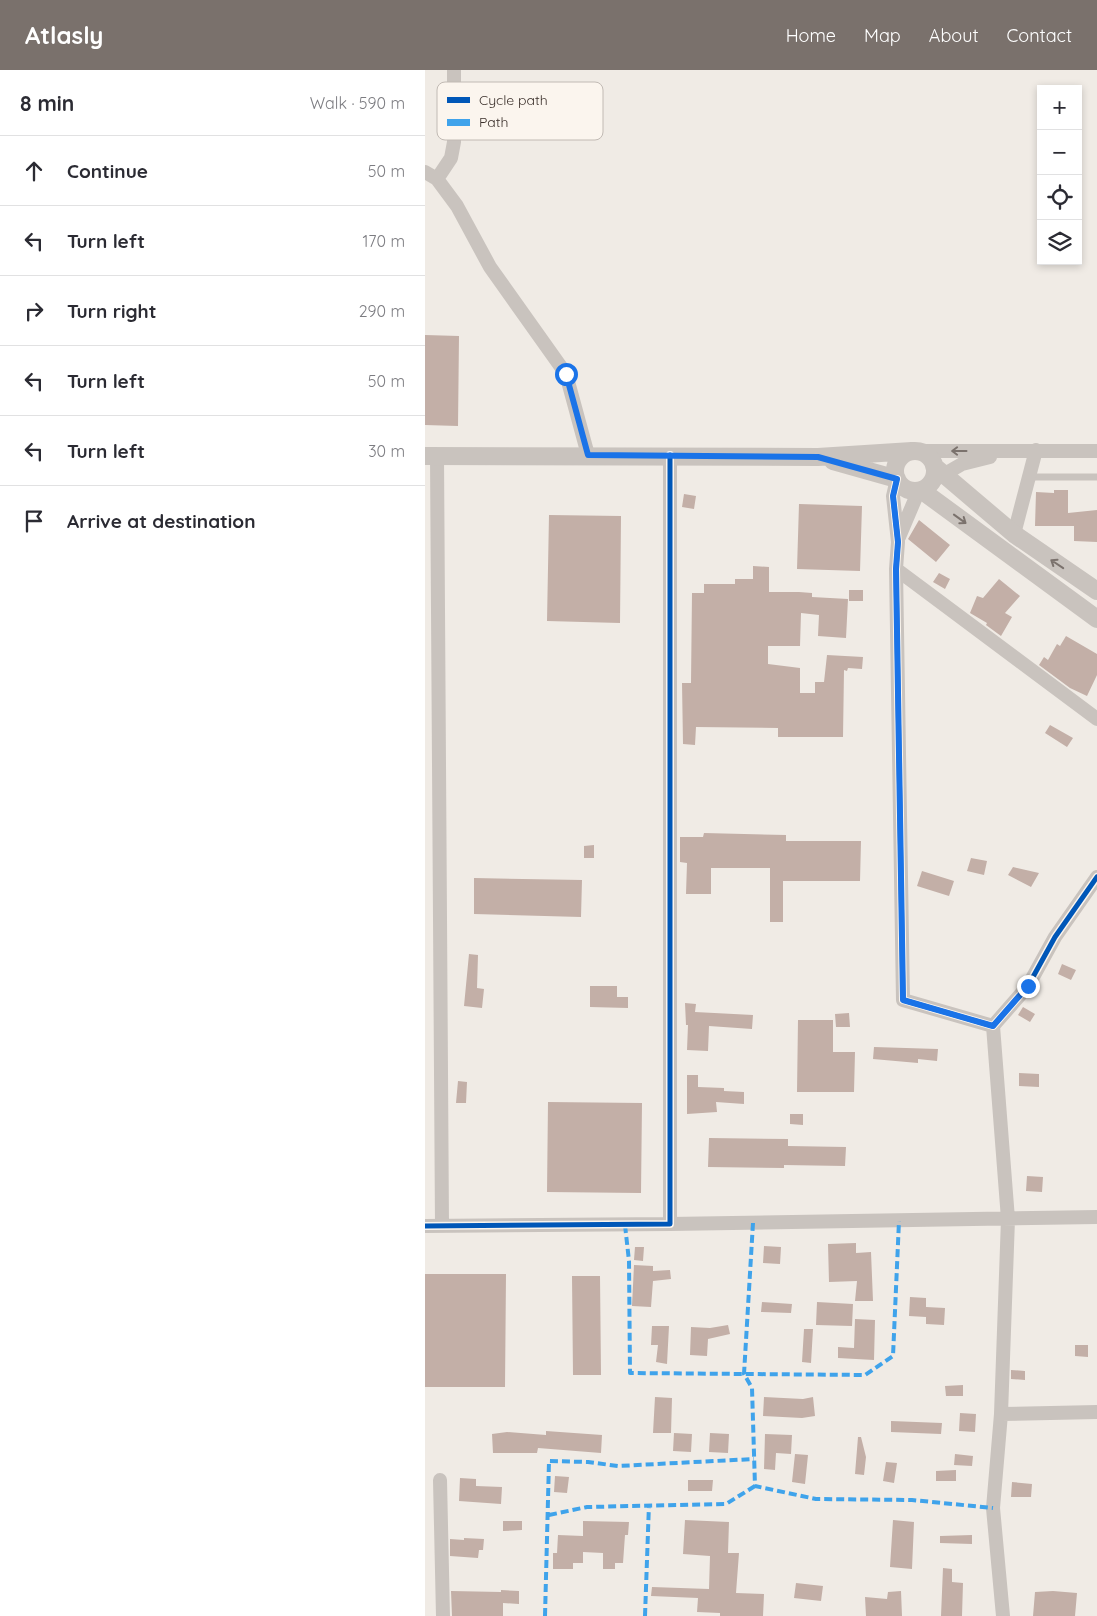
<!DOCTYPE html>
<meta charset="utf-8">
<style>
:root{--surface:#fff;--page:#f2f2f3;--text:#2b2b33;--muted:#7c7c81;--line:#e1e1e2;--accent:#7a716c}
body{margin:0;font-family:Quicksand,sans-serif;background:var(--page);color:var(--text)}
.controls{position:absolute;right:15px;top:15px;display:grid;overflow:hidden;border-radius:0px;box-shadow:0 2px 8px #0003}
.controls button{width:45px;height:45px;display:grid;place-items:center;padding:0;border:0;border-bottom:1px solid var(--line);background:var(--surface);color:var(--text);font:25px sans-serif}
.stop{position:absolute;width:15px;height:15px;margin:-11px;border:4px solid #1a73e8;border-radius:50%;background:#fff}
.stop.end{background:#1a73e8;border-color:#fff;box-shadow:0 1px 5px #0008}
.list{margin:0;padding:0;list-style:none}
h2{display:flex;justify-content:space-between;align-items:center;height:65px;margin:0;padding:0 20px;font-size:21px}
h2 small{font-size:16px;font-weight:400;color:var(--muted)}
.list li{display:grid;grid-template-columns:32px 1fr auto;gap:15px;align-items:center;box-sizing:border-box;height:70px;padding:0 20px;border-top:1px solid var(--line)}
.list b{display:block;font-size:19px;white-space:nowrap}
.list em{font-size:16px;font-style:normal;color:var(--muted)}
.icon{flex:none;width:28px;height:28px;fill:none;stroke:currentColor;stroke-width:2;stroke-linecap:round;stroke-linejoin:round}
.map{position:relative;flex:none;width:672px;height:1546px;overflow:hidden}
header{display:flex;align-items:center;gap:30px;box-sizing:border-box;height:70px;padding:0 25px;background:var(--accent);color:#fff}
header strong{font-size:24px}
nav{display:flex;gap:28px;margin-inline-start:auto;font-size:18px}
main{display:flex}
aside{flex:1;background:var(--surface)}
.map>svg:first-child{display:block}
</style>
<header>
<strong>Atlasly</strong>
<nav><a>Home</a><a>Map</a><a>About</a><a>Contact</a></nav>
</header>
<main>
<aside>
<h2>8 min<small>Walk · 590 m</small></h2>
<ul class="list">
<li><svg class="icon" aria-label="ahead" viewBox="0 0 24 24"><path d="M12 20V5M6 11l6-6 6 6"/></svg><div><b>Continue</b></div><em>50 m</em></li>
<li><svg class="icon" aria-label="left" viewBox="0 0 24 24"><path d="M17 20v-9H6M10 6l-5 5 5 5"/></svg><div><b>Turn left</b></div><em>170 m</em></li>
<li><svg class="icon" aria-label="right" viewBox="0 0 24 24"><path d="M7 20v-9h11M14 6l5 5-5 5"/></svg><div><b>Turn right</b></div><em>290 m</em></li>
<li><svg class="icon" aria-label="left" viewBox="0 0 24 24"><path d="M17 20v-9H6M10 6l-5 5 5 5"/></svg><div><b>Turn left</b></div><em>50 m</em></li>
<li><svg class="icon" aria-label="left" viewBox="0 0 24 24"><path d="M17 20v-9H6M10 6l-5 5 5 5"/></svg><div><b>Turn left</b></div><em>30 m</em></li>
<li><svg class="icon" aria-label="arrive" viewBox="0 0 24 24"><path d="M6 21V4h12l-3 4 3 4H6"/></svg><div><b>Arrive at destination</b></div></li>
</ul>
</aside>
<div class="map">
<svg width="672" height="1546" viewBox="0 0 672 1546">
<rect width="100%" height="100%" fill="#f0ebe5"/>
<path fill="#c3afa7" d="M0 265 34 266 33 356 0 355Z
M629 420H643V443L672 440V472L649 471V456H610L611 422 629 423Z
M259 424 271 426 269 439 257 437Z
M374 434 437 436 435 501 372 499Z
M124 445 196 446 195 553 122 551Z
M494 450 525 475 511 492 483 469Z
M328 496 344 497V522H374L387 523V527L423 529 421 568 393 566 394 545 376 543 375 576H343V594L375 598V623H390V612H399L402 585 438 587 437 599 423 598 422 601 419 600 418 667H353V658L271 657 270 675 258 674 257 613H266L267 523H279V514H310V509H328Z
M514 503 525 509 520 519 508 512Z
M574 509 595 526 580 543 587 547 576 566 561 555 562 553 545 543 552 526 558 528Z
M424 520H438V531H424Z
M641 566 672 584V605L662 626 645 618 614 595 619 587 623 590 632 574 635 576Z
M625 655 648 668 642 677 620 663Z
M279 763 361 765V771H436L435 811H358V852H345V798H286V824H261L262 793 255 792V767H278Z
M169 775V788H159V776Z
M546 788 562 791 559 805 542 801Z
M588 797 614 803 606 817 583 805Z
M497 801 529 811 524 826 492 816Z
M49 808 157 810 156 847 49 844Z
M44 884 53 885 52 918 59 919 57 938 39 936Z
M637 894 651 900 646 910 633 904Z
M165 916H192V927H203V938L165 937Z
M260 933 271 934 270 942 328 945 327 959 284 956 283 981 262 980 263 955H261Z
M598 937 610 944 605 952 593 945Z
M424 943 425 957H411L410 944Z
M373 950H408V982H430L429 1022H372Z
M449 977 513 979 512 991 493 989V993L448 989Z
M594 1003 614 1004V1017L594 1016Z
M262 1005H273V1017L299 1018V1021L319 1022V1034L291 1032 292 1042 262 1044Z
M33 1011 42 1012 41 1033H31Z
M123 1032 217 1033 216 1123 122 1122Z
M365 1044H378V1055L365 1054Z
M284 1068 363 1069V1076L421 1077 420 1096 359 1095V1098L283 1097Z
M602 1106 618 1107 617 1122 601 1121Z
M431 1173V1183L446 1182 448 1231H430L432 1211 404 1212 403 1174Z
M339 1176 356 1177 355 1194 338 1193Z
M210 1177H219L218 1191 209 1190Z
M209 1195 228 1196V1201L245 1200 246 1209 228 1211 226 1237 207 1236Z
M0 1204H81L80 1317H0Z
M147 1206H175L176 1305H148Z
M485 1227 501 1228V1237L520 1238 519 1255 501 1254V1247L484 1246Z
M337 1232 367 1234 366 1243 336 1242Z
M392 1232 428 1234 427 1256 391 1255Z
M430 1249 450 1250 449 1290 413 1288V1277L429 1278Z
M303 1255 305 1264 283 1269 282 1286 265 1285 266 1257 285 1258Z
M227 1256H244L242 1294 231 1292 233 1275H226Z
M379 1259H388L386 1293 377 1292Z
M650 1275H663V1287L650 1286Z
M586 1300 600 1301V1310L586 1309Z
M538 1315V1326H521L520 1316Z
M230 1327 247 1328 246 1363H228Z
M339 1327 378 1329 388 1327 390 1346 377 1348 338 1346Z
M535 1343 551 1344 550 1362 534 1361Z
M466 1351 517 1353 516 1364 466 1362Z
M121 1361 177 1365 176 1383 113 1378 112 1383H68L67 1364 82 1362 121 1365Z
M249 1363 267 1364 266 1382 248 1381Z
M285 1363 304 1364 303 1383 284 1382Z
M340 1364 367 1365 366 1384 351 1383 350 1400 339 1399Z
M433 1367H436L441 1387 439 1405 430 1404Z
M370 1384 383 1385 380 1414 367 1412Z
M530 1384 548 1386 547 1396 529 1395Z
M461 1392 472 1393 469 1413 458 1411Z
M531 1400V1411H511V1401Z
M130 1406 144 1407 142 1423 129 1422Z
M35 1408 51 1409V1416L77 1417 76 1434 34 1431Z
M263 1410H288L287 1421H263Z
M587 1412 607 1414 606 1427H586Z
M260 1450 304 1452 303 1483H314L311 1523 339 1524 338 1546H295V1543L272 1542 273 1528 226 1526 227 1517 284 1519 285 1486 258 1484Z
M468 1450 489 1452 487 1499 465 1497Z
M78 1451H97V1460L78 1461Z
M158 1451 204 1452 203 1465H200L198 1493H190V1499H178V1483L158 1482V1493H148V1499H128V1483H132L133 1465 158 1466Z
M547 1465V1474L515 1473V1466Z
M39 1468 59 1469 58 1480H54L53 1488 25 1486V1469L39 1470Z
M518 1498 527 1499V1512L538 1513 537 1546H516Z
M371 1513 398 1516 396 1531 369 1528Z
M76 1520 94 1521V1534L78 1533V1546H27L26 1521 76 1522Z
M476 1521 477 1546H441L440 1527 462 1529 463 1522Z
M628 1521 652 1523 650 1546H608L610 1522Z"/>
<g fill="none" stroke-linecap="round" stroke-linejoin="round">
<path stroke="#c9c3be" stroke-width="7" d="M605 407H672"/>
<path stroke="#c9c3be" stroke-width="14" d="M0 102 12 109 32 136 65 197 141 304 163 385
M12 109 26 88 29 72V0
M491 381H672
M12 386 17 1156
M472 409 468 426 473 472 471 499 478 930 568 956 603 916 630 867 672 807
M506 412 537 394 565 387
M589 464 611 380
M474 467 494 420
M471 499 672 649
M568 956 583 1149 576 1344 568 1438 578 1546
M245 1154 672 1147
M0 1156 245 1154V385
M576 1344 672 1342
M15 1410 18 1546"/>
<path stroke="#c9c3be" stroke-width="18" d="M470 401a20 20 0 1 1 40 0a20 20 0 1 1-40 0Z
M0 386 393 387 487 381
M408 391 472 409
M509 396 589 464 672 521
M496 420 672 549"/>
<path stroke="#3fa3eb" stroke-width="4" stroke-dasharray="8 4" stroke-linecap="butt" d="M328 1153 319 1304 327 1318 330 1416 391 1429 487 1430 568 1438
M200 1155 204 1191 205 1303 440 1305 468 1286 474 1151
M124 1445 162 1437 301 1434 330 1416
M120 1546 124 1391 163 1392 193 1396 329 1389
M220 1546 224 1434"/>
<g stroke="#fbf5ee" stroke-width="8">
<path id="cycleway" d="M472 409 468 426 473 472 471 499 478 930 568 956 603 916 630 867 672 807
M0 1156 245 1154V385"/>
</g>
<use href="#cycleway" stroke="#0057b8" stroke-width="5"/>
</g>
<defs><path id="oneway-shaft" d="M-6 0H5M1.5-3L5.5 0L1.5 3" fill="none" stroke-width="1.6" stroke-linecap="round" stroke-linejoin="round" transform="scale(1.25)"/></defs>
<g stroke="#7b726d">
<use href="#oneway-shaft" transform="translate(534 381) rotate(180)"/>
<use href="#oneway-shaft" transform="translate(535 449) rotate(36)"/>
<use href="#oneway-shaft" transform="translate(632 494) rotate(-146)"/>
</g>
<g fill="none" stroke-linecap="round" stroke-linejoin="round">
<path stroke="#1a73e8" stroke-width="6" d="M141 304 163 385 393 387 472 409 468 426 473 472 471 499 478 930 568 956 603 916"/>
</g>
<rect x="12" y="12" width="166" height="58" rx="8" fill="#fbf5ee" stroke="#c1bab4" stroke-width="1"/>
<rect x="22" y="27" width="23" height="6" fill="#0057b8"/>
<rect x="22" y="49" width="23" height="7" fill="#3fa3eb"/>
<g font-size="14" fill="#3b302b">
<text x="54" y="35">Cycle path</text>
<text x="54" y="57">Path</text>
</g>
</svg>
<div class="controls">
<button>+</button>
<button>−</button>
<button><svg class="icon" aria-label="locate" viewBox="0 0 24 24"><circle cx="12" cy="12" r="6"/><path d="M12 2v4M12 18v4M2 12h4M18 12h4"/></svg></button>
<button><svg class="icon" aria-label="layers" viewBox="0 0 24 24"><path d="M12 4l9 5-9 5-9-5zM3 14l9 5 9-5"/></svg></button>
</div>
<div class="stop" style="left:141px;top:304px"></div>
<div class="stop end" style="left:603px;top:916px"></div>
</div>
</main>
